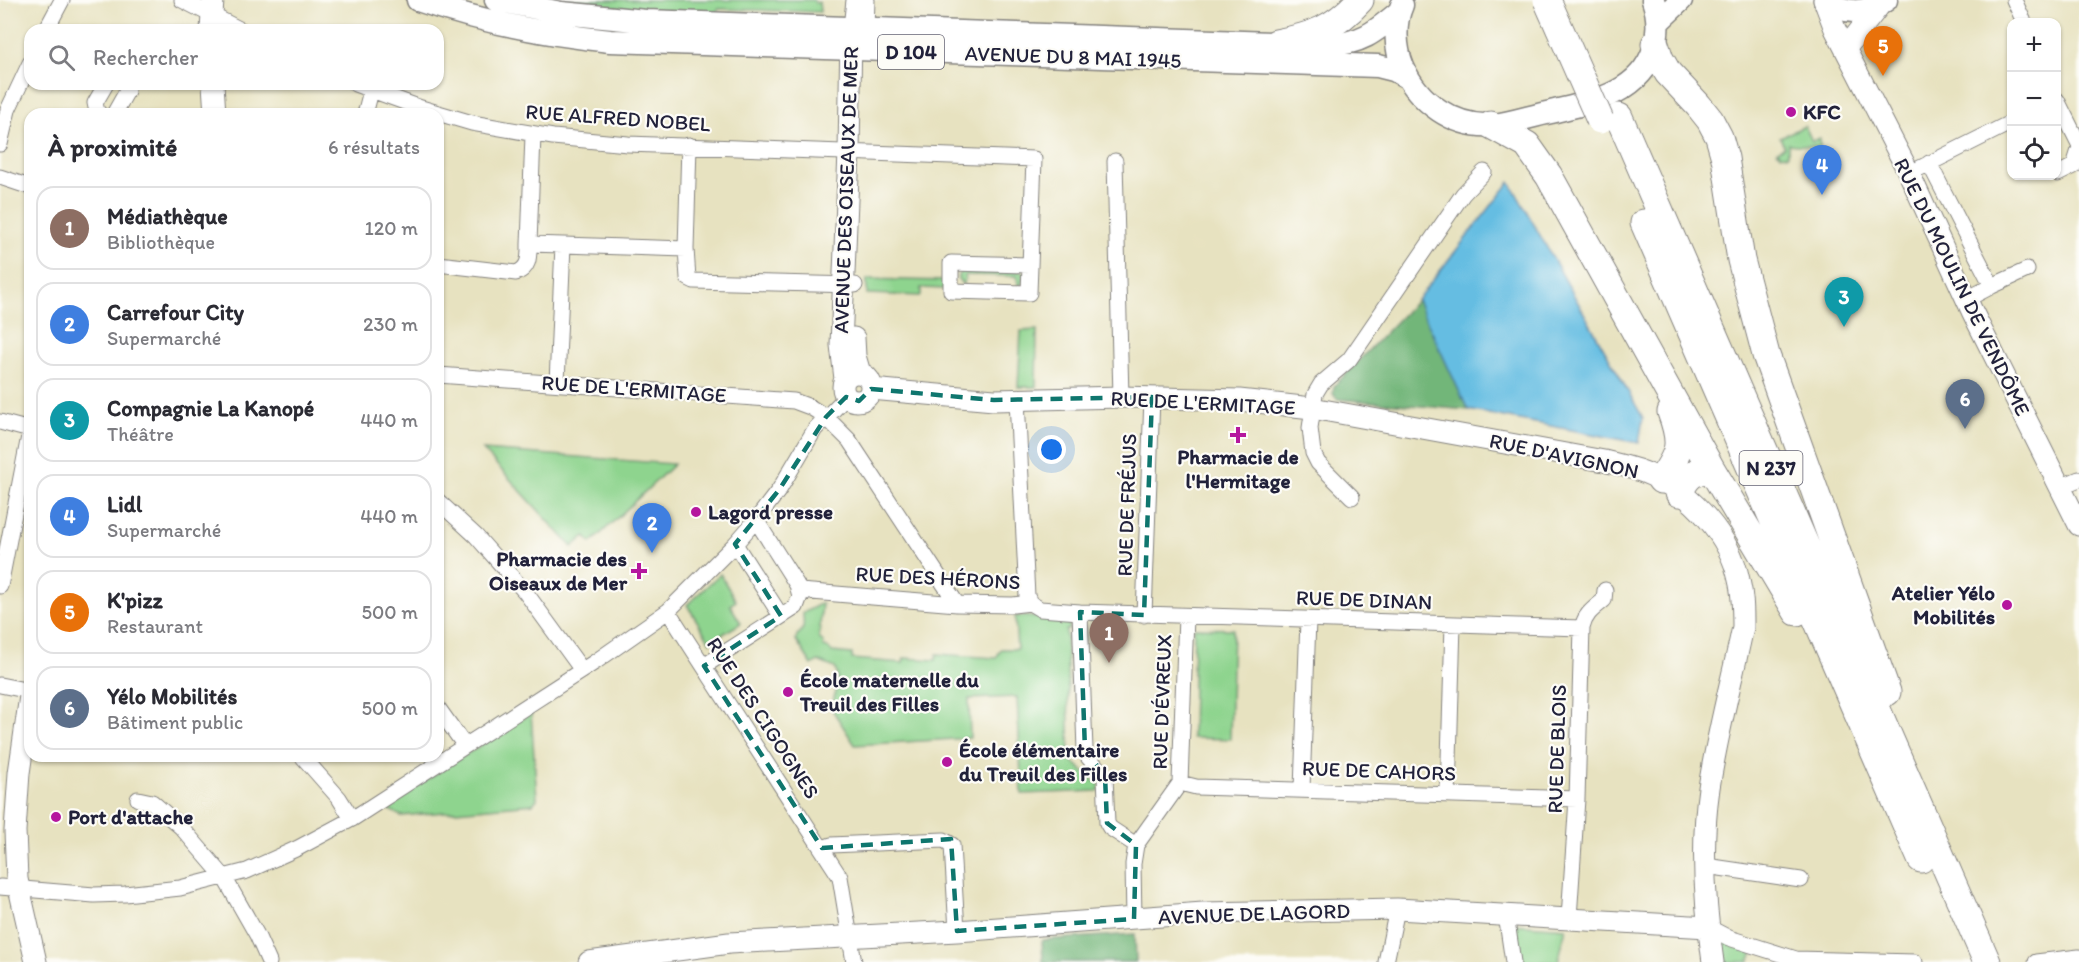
<!DOCTYPE html>
<html lang="fr">
<meta charset="utf-8">
<style>
:root{--surface:#fff;--page:#f7f7f7;--text:#2b2b33;--muted:#7c7c81;--line:#e1e1e2;--accent:#2563eb}
body{margin:0;font-family:Itim,sans-serif;background:var(--page);color:var(--text)}
.controls{position:absolute;right:18px;top:18px;display:grid;overflow:hidden;border-radius:12px;box-shadow:0 2px 4px #0004}
.controls button{width:54px;height:54px;display:grid;place-items:center;padding:0;border:0;border-bottom:2px solid var(--line);background:var(--surface);color:var(--text);font:30px sans-serif}
.you{position:absolute;left:1052px;top:450px;width:21px;height:21px;margin:-15px;border:4px solid #fff;border-radius:50%;background:#1a73e8;box-shadow:0 0 0 9px #1a73e833}
.badge{display:grid;place-items:center;width:39px;height:39px;border-radius:50%;background:var(--accent);color:#fff;font-size:20px;font-weight:700}
.pin{position:absolute;translate:-50% -50px;filter:drop-shadow(0 2px 3px #0008)}
.pin::after{content:'';position:absolute;top:32px;width:21px;height:18px;background:inherit;clip-path:polygon(0 0,100% 0,50% 100%)}
.list{margin:0;padding:0;list-style:none}
h2{display:flex;justify-content:space-between;align-items:center;height:78px;margin:0;padding:0 24px;font-size:26px}
h2 small{font-size:20px;font-weight:400;color:var(--muted)}
.list li{display:grid;grid-template-columns:39px 1fr auto;gap:18px;align-items:center;box-sizing:border-box;height:84px;margin:0 12px 12px;padding:0 12px;border:2px solid var(--line);border-radius:18px}
.list b{display:block;font-size:22px;white-space:nowrap}
.list p{margin:0;font-size:20px;white-space:nowrap;color:var(--muted)}
.list em{font-size:20px;font-style:normal;color:var(--muted)}
.icon{flex:none;width:33px;height:33px;fill:none;stroke:currentColor;stroke-width:2;stroke-linecap:round;stroke-linejoin:round}
.map{position:relative;flex:none;width:2079px;height:962px;overflow:hidden}
.search{position:absolute;background:var(--surface);box-shadow:0 2px 4px #0004;left:24px;top:24px;width:420px;height:66px;display:flex;align-items:center;gap:15px;box-sizing:border-box;padding:0 21px;border-radius:18px;color:var(--muted);font-size:22px}
.panel{position:absolute;background:var(--surface);box-shadow:0 2px 4px #0004;left:24px;top:108px;width:420px;height:654px;border-radius:18px}
.map>svg:first-child{display:block}
</style>
<div class="map">
<svg width="2079" height="962" viewBox="0 0 2079 962">
<rect width="100%" height="100%" fill="#fdfcf7"/>
<filter id="ink" filterUnits="userSpaceOnUse"><feTurbulence type="fractalNoise" baseFrequency=".0167" numOctaves="2"/><feDisplacementMap in="SourceGraphic" scale="12" xChannelSelector="R" yChannelSelector="G"/><feConvolveMatrix kernelMatrix="1 2 1 2 8 2 1 2 1" color-interpolation-filters="sRGB"/></filter>
<filter id="wash" filterUnits="userSpaceOnUse"><feTurbulence type="fractalNoise" baseFrequency=".008" numOctaves="4" result="noise"/><feDisplacementMap in="SourceGraphic" scale="24" xChannelSelector="R" yChannelSelector="G"/><feGaussianBlur stdDeviation="1.35" result="paint"/><feColorMatrix in="noise" values="0 0 0 0 0 0 0 0 0 0 0 0 0 0 0 0 0 1.4 0 .05"/><feComposite in="paint" operator="in"/></filter>
<g filter="url(#wash)">
<rect width="100%" height="100%" fill="#e7e2c0"/>
<path fill="#8ed48e" stroke="#587b64" stroke-width="1.5" d="M532 0H814L815 3 819 2 820 12 719 9 713 16Z
M1805 126 1812 141 1820 138V147L1788 144V155L1781 154 1777 151 1784 147 1780 137Z
M964 270 1019 271 1023 272 1022 284 1018 286 1017 276 965 275 964 285 958 279V275Z
M867 279 944 281V289L921 288V296L867 294Z
M1037 330 1036 387H1018L1021 331Z
M483 450 674 464 591 543 585 536 572 547Z
M720 574 736 601 730 605 741 623 710 642 687 605Z
M822 603 819 638 824 643 823 647 828 648 832 652 852 654V659L903 663 904 658 936 660 937 654 996 658 1001 649H1017L1015 617 1017 616 1068 619 1070 629 1066 630 1070 759 1094 781 1100 777 1099 791 1022 794 1017 697 969 699 970 738 855 745 833 711C831 697 842 682 835 668L818 661 812 665 796 640 797 635C806 630 803 622 803 613Z
M1194 628 1233 629 1230 739 1192 738Z
M531 713 537 799 533 804 401 816 384 807Z
M1513 924 1566 928 1558 962H1517Z
M1708 927 1755 947 1749 962H1713Z"/>
<path fill="#72b679" stroke="#4a6c5a" stroke-width="1.5" d="M1417 300 1468 410 1337 399 1333 394 1334 386Z
M1135 934 1136 962H1043L1042 940Z"/>
<path fill="#65bde2" stroke="#44708e" stroke-width="1.5" d="M1510 182 1643 418 1639 443 1468 410 1417 300Z"/>
</g>
<g filter="url(#ink)">
<g fill="none" stroke-linecap="round" stroke-linejoin="round">
<g stroke="#84827e" stroke-width="17">
<path id="street" d="M182 0 241 30
M2014 0 2024 22
M851 28 854 0
M866 29 867 0
M46 30 62 0
M355 84 421 108 472 123 553 137 628 144 1034 159 1029 293 951 291V263L1030 265
M2057 100 2079 144
M100 114 97 112 95 103 106 84
M114 114 127 91 125 84
M365 114 371 91
M533 135 529 244 563 245 557 383
M0 144 8 110 30 63
M1115 161 1121 397
M1929 163 1992 286 1967 299
M1920 168 2012 122
M2058 174 2074 166 2079 150
M0 177 30 187
M563 245 686 249 688 278 694 281 855 285
M686 249 689 145
M438 264 516 273C530 268 529 256 529 244
M1992 286 2027 270
M438 375 794 401 810 407 826 417 849 440 957 604
M1017 400 1027 596 1030 603
M0 422 30 430
M2060 487 2079 479
M1352 497 1318 463 1313 453 1310 428 1315 394 1321 384 1349 360 1463 194 1484 172
M438 501 476 536 526 593 582 670
M735 544 781 616
M0 586 30 431
M800 591 957 604 1013 605 1030 603
M1030 603 1040 609 1080 612 1582 628
M668 611 840 877 854 962
M1080 612 1085 750 1088 757 1105 776 1107 823 1110 828 1136 845
M1144 615 1152 397
M704 666 796 607 800 596 797 585 756 520
M0 685 30 691
M438 708 465 746
M302 756 339 798 352 819
M1180 783 1196 787 1577 799
M1302 789 1308 620
M1448 794 1453 624
M138 799 152 802 181 827 224 877 257 935 269 962
M822 848 831 845 944 840 952 845 957 931
M1706 866 1801 880
M0 887 94 895 125 894 180 888 247 871 298 848 352 819 595 662 668 611 735 544 756 520 779 490 815 429 846 397
M1506 915 1513 962
M1569 918 1577 799 1582 628C1585 614 1593 609 1604 600L1605 590
M1134 919 1133 864 1136 845 1180 783 1186 616
M1708 927 1729 938 1796 959 1915 962
M1386 962 1397 909
M2036 962 2079 957"/>
</g>
<g stroke="#84827e" stroke-width="23">
<path id="secondary" d="M1824 0 1835 29 1909 173 1972 311 2079 525
M211 30 213 0
M1846 48 1879 6
M213 84 215 114
M854 338 855 356 860 373
M843 387a14 14 0 1 1 28 0a14 14 0 1 1-28 0Z
M845 379 841 345 849 152 851 32
M871 389 994 400 1121 397 1239 400 1312 408 1604 461C1620 465 1637 468 1653 476 1693 495 1730 536 1739 580 1743 596 1743 611 1743 627 1732 680 1717 734 1709 788 1701 843 1705 907 1713 962
M30 696 19 773 15 831 17 879 36 962
M589 962 729 943 957 931 1203 913 1397 909 1708 927"/>
</g>
<g stroke="#84827e" stroke-width="25">
<path id="primary" d="M418 0C481 22 544 34 610 41L1378 66 1394 70 1407 77
M496 0 561 13 646 21 1328 45C1361 44 1375 32 1399 12
M1825 0C1845 15 1866 15 1886 0
M1402 5C1394 23 1395 48 1403 67 1418 102 1454 128 1493 125 1512 123 1531 116 1551 112 1591 102 1640 94 1654 49 1659 32 1659 17 1653 0
M1659 21 1681 0"/>
</g>
<g stroke="#84827e" stroke-width="29">
<path id="highway" d="M1276 43C1313 36 1334 29 1360 0
M1655 44 1660 59 1668 73 1698 105 1710 120 1719 137 1725 158 1741 260 1766 355 1887 692
M1619 117 1987 962
M1491 125 1527 145 1549 176 1712 470 1797 612
M1644 223 1921 859
M1661 480C1680 452 1683 445 1671 412
M1679 493C1687 476 1693 470 1712 470"/>
</g>
<use href="#street" stroke="#fff" stroke-width="15"/>
<use href="#secondary" stroke="#fff" stroke-width="21"/>
<use href="#primary" stroke="#fff" stroke-width="22"/>
<use href="#highway" stroke="#fff" stroke-width="27"/>
<g stroke="#84827e" stroke-width="29" stroke-linecap="butt">
<path id="highway-bridge" d="M1547 0 1600 120"/>
</g>
<use href="#highway-bridge" stroke="#fff" stroke-width="27"/>
</g>
</g>
<path fill="none" stroke="#0f766e" stroke-width="4.5" stroke-dasharray="12 8" stroke-linejoin="round" d="M871 389 994 400 1152 397 1144 615 1080 612 1085 750 1105 776 1107 823 1136 845 1134 919 957 931 951 839 822 848 704 666 781 616 735 544 779 490 826 417 846 397 859 401Z"/>
<g fill="#b5179e" stroke="#fdfcf7" stroke-width="2">
<circle cx="1791" cy="112" r="6"/>
<path d="M1235 426h6v6h6v6h-6v6h-6v-6h-6v-6h6z"/>
<circle cx="696" cy="512" r="6"/>
<path d="M636 562h6v6h6v6h-6v6h-6v-6h-6v-6h6z"/>
<circle cx="2007" cy="605" r="6"/>
<circle cx="788" cy="692" r="6"/>
<circle cx="947" cy="762" r="6"/>
<circle cx="56" cy="817" r="6"/>
</g>
<g text-anchor="middle" stroke-width="4.5" stroke-linejoin="round" paint-order="stroke">
<g fill="#fdfcf7" stroke="#646373" stroke-width="1.5">
<rect x="878" y="35" width="66" height="34" rx="4.5"/>
<rect x="1739.5" y="451" width="63" height="34" rx="4.5"/>
</g>
<g font-size="20" font-weight="bold" fill="#22223b">
<text x="911" y="59">D 104</text>
<text x="1771" y="475">N 237</text>
</g>
<g font-size="21" fill="#22223b" stroke="#fdfcf7">
<text transform="translate(1073 57) rotate(2)" y="7">AVENUE DU 8 MAI 1945</text>
<text transform="translate(618 118) rotate(4)" y="7">RUE ALFRED NOBEL</text>
<text transform="translate(846 190) rotate(-88)" y="7">AVENUE DES OISEAUX DE MER</text>
<text transform="translate(1962 287) rotate(64)" y="7">RUE DU MOULIN DE VENDÔME</text>
<text transform="translate(634 389) rotate(4)" y="7">RUE DE L'ERMITAGE</text>
<text transform="translate(1203 403) rotate(3)" y="7">RUE DE L'ERMITAGE</text>
<text transform="translate(1564 456) rotate(12)" y="7">RUE D'AVIGNON</text>
<text transform="translate(1127 505) rotate(-88)" y="7">RUE DE FRÉJUS</text>
<text transform="translate(938 578) rotate(3)" y="7">RUE DES HÉRONS</text>
<text transform="translate(1364 600) rotate(2)" y="7">RUE DE DINAN</text>
<text transform="translate(1162 702) rotate(-88)" y="7">RUE D'ÉVREUX</text>
<text transform="translate(763 718) rotate(57)" y="7">RUE DES CIGOGNES</text>
<text transform="translate(1557 749) rotate(-88)" y="7">RUE DE BLOIS</text>
<text transform="translate(1379 771) rotate(2)" y="7">RUE DE CAHORS</text>
<text transform="translate(1254 914) rotate(-2)" y="7">AVENUE DE LAGORD</text>
</g>
<g font-size="21" font-weight="bold" fill="#22223b" stroke="#fdfcf7" text-anchor="start">
<text x="1803" y="119">KFC</text>
<text x="1238" y="464" text-anchor="middle">Pharmacie de<tspan x="1238" dy="24">l'Hermitage</tspan></text>
<text x="708" y="519">Lagord presse</text>
<text x="627" y="566" text-anchor="end">Pharmacie des<tspan x="627" dy="24">Oiseaux de Mer</tspan></text>
<text x="1995" y="600" text-anchor="end">Atelier Yélo<tspan x="1995" dy="24">Mobilités</tspan></text>
<text x="800" y="687">École maternelle du<tspan x="800" dy="24">Treuil des Filles</tspan></text>
<text x="959" y="757">École élémentaire<tspan x="959" dy="24">du Treuil des Filles</tspan></text>
<text x="68" y="824">Port d'attache</text>
</g>
</g>
</svg>
<div class="controls">
<button>+</button>
<button>−</button>
<button><svg class="icon" aria-label="locate" viewBox="0 0 24 24"><circle cx="12" cy="12" r="6"/><path d="M12 2v4M12 18v4M2 12h4M18 12h4"/></svg></button>
</div>
<div class="you"></div>
<div class="pin badge" style="left:1109px;top:663px;background:#8d6e63">1</div>
<div class="pin badge" style="left:652px;top:553px;background:#3f7fe0">2</div>
<div class="pin badge" style="left:1844px;top:327px;background:#0f9aa8">3</div>
<div class="pin badge" style="left:1822px;top:195px;background:#3f7fe0">4</div>
<div class="pin badge" style="left:1883px;top:76px;background:#e8710a">5</div>
<div class="pin badge" style="left:1965px;top:429px;background:#5c6f8a">6</div>
<div class="search"><svg class="icon" aria-label="search" viewBox="0 0 24 24"><circle cx="10" cy="10" r="6"/><path d="M15 15l6 6"/></svg>Rechercher</div>
<section class="panel">
<h2>À proximité<small>6 résultats</small></h2>
<ul class="list">
<li><span class="badge" style="background:#8d6e63">1</span><div><b>Médiathèque</b><p>Bibliothèque</p></div><em>120 m</em></li>
<li><span class="badge" style="background:#3f7fe0">2</span><div><b>Carrefour City</b><p>Supermarché</p></div><em>230 m</em></li>
<li><span class="badge" style="background:#0f9aa8">3</span><div><b>Compagnie La Kanopé</b><p>Théâtre</p></div><em>440 m</em></li>
<li><span class="badge" style="background:#3f7fe0">4</span><div><b>Lidl</b><p>Supermarché</p></div><em>440 m</em></li>
<li><span class="badge" style="background:#e8710a">5</span><div><b>K'pizz</b><p>Restaurant</p></div><em>500 m</em></li>
<li><span class="badge" style="background:#5c6f8a">6</span><div><b>Yélo Mobilités</b><p>Bâtiment public</p></div><em>500 m</em></li>
</ul>
</section>
</div>
